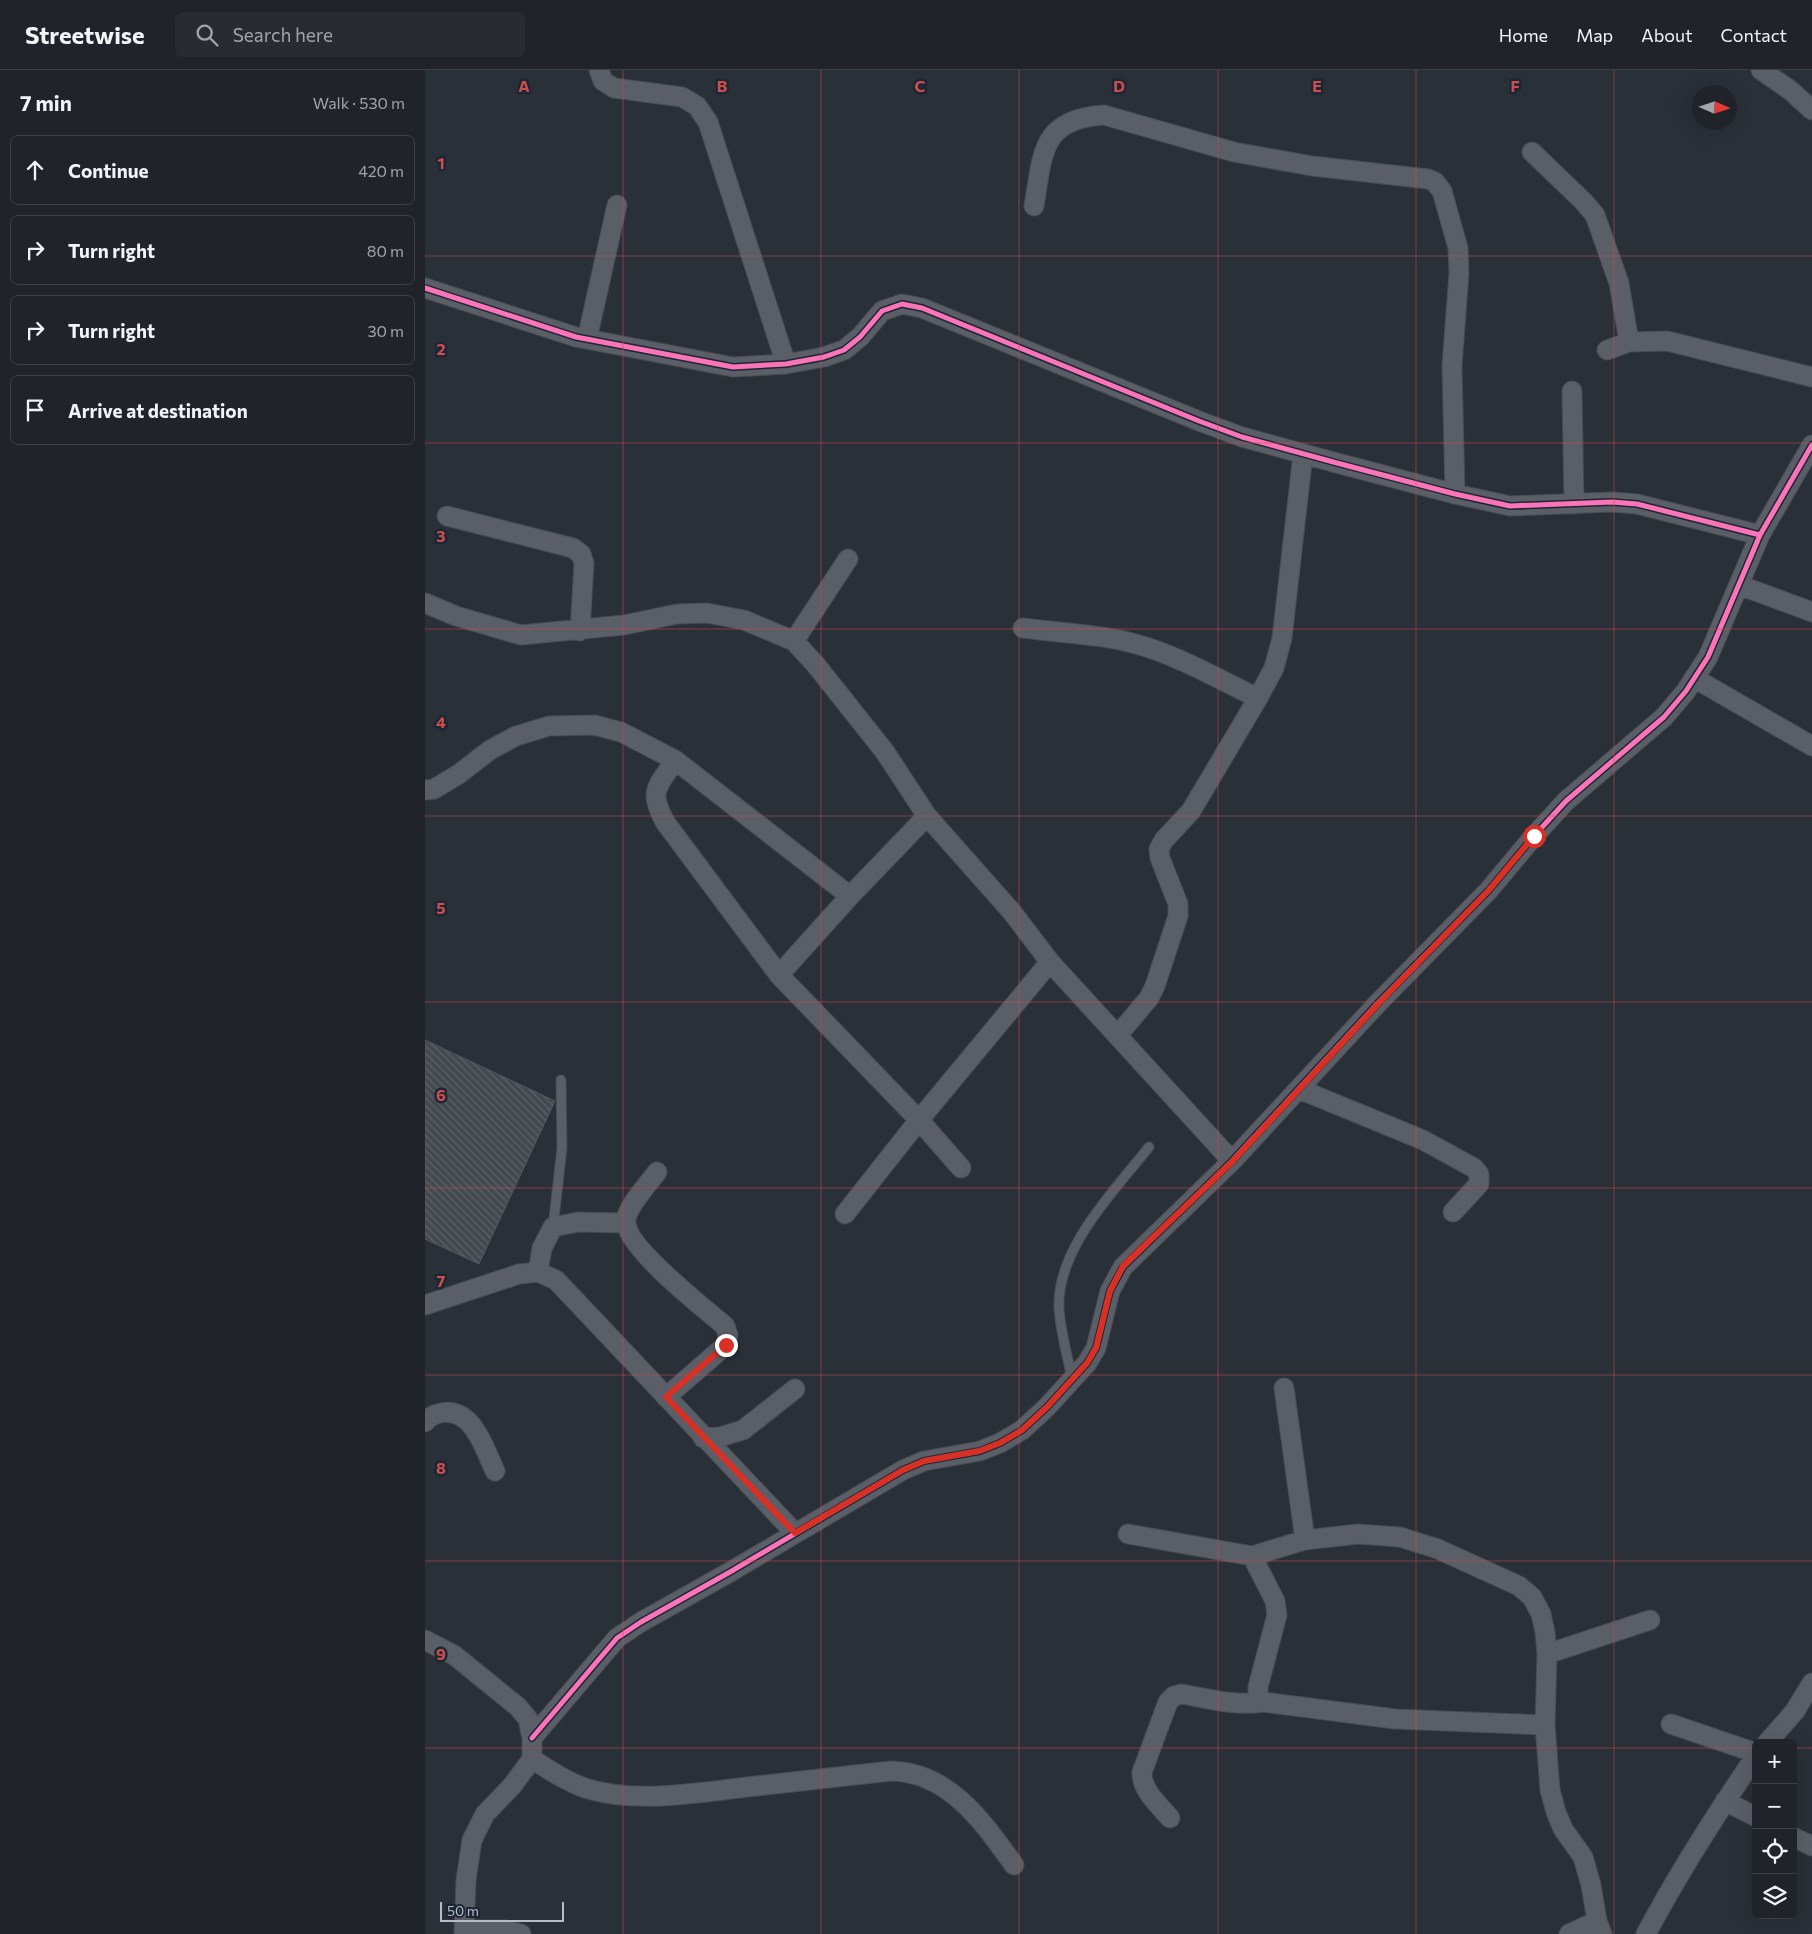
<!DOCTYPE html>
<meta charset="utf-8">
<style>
:root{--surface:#20242a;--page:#282c32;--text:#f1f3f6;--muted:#a2a4a8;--line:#3d4147}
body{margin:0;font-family:Commissioner,sans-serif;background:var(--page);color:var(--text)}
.controls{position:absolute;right:15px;bottom:15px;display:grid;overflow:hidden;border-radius:8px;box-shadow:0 5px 20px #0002}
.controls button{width:45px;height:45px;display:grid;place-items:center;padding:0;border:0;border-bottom:1px solid var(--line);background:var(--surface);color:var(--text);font:25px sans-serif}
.compass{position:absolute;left:1267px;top:15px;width:45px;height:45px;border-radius:50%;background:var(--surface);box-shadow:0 5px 20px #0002;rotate:93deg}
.scale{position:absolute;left:15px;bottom:12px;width:124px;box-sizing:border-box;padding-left:5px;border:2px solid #b4bcc9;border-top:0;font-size:14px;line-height:18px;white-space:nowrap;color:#b4bcc9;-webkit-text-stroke:4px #1d2633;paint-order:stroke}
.stop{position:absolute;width:15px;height:15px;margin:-11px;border:4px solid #d93025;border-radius:50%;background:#fff}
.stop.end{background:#d93025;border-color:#fff;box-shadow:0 1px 5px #0008}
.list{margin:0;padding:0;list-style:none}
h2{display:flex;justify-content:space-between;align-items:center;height:65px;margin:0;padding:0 20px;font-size:21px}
h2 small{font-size:16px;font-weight:400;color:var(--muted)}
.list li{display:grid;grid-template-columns:32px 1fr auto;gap:15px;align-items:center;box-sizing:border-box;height:70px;margin:0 10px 10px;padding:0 10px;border:1px solid var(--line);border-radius:8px}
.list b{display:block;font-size:19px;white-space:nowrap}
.list em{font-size:16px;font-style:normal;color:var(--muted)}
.icon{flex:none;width:28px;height:28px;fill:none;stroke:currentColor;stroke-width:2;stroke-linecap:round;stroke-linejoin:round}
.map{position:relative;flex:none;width:1387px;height:1864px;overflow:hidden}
header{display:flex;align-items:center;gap:30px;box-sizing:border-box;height:70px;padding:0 25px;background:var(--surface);border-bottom:1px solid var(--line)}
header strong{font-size:24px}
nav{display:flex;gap:28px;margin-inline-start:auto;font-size:18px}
.search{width:350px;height:45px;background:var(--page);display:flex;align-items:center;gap:12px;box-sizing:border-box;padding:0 18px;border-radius:8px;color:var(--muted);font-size:19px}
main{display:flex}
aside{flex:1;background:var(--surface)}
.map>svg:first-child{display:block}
</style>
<header>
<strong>Streetwise</strong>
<div class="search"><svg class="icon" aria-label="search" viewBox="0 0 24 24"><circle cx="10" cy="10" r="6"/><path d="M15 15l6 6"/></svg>Search here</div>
<nav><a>Home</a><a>Map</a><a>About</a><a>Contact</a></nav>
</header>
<main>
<aside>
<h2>7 min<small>Walk · 530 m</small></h2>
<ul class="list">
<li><svg class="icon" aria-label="ahead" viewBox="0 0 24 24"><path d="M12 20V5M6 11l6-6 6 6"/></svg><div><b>Continue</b></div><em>420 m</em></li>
<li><svg class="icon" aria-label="right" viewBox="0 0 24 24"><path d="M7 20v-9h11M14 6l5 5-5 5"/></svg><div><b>Turn right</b></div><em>80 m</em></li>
<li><svg class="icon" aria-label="right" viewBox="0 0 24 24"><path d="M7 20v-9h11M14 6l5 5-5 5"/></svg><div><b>Turn right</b></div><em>30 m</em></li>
<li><svg class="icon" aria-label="arrive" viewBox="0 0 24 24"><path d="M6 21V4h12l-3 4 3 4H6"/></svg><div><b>Arrive at destination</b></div></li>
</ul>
</aside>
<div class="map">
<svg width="1387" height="1864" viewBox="0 0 1387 1864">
<defs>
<pattern id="building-back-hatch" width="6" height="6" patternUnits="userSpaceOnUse" patternTransform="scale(1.25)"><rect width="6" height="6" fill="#444950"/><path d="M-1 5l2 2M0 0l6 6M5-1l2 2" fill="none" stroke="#5d6168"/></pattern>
</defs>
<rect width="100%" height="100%" fill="#2a3038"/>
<path fill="url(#building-back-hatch)" stroke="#52575f" d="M0 970 130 1031 54 1194 0 1169Z"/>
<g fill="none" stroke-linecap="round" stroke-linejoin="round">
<g stroke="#484c53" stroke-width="11">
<path id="service" d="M128 1157 137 1078 136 1010
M647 1308C642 1285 635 1260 634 1237 632 1178 690 1120 724 1077"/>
</g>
<g stroke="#484c53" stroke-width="21">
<path id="minor" d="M174 0 178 11 189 18 257 27 272 36 283 52 361 294
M1336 0 1365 20 1387 40
M1107 82 1159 132 1170 145 1194 213 1204 272
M609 136C618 84 615 49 679 45L809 82 887 96 1003 109 1010 112 1017 121 1033 178 1034 203 1027 296 1030 424
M0 218 151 267 308 297 361 294 399 287 419 280 435 267 457 241 477 234 497 238 774 351 817 367 912 393 1030 424 1085 436 1187 432 1212 434 1335 465
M162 269 192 135
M1182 280 1204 272 1242 271 1387 307
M1147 321 1149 434
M22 446 148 478 156 484 159 493 155 561
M1314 515 1387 542
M0 533 31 546 96 565 199 555 252 544 282 543 319 550 369 571 391 595 460 682 502 746 587 842 625 892 807 1091
M598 558C635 563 675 564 711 574 752 585 795 610 833 628
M369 571 423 489
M1269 608 1387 676
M250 690C232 718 223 720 240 752L354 905 494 1050 536 1098
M0 720 9 719 34 704 65 680 91 666 124 656 169 655 196 662 250 690 425 826
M354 905 425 826 502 746
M693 965 724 928 730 916 753 846V834L735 788 734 779 739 770 766 741 833 628 849 598 857 568 878 384
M874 1019 998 1070 1049 1098 1054 1104V1114L1028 1142
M232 1102C223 1114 202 1137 201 1150 198 1175 280 1239 300 1256L303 1265 301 1275 241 1327
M420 1144 494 1050 625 892
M113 1202 117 1178 128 1157 153 1152 200 1153
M0 1235 94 1204 113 1202 131 1210 370 1463
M859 1318 880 1470
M0 1352C4 1347 10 1344 16 1343 48 1337 59 1378 70 1401
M278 1368 295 1367 318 1360 370 1319
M703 1464 827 1486 880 1470 933 1464 975 1467 1013 1479 1094 1516 1107 1527 1116 1544 1120 1562 1122 1584 1120 1655 1125 1720 1131 1742 1138 1759 1158 1787 1166 1815 1172 1851 1177 1864
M827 1486 850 1531 852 1545 833 1617V1625L838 1632 970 1649 1120 1655
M0 1570 29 1585 93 1637 103 1649 107 1668V1689L87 1716 60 1744 47 1770 41 1810 39 1864
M1122 1584 1225 1550
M1246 1654 1331 1683
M107 1668 192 1568 216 1552 305 1502 478 1400 499 1391 555 1381 575 1373 597 1360 622 1337 662 1293 671 1278 685 1221 698 1197 807 1091 953 933 1064 820 1109 766 1141 731 1239 647 1261 621 1283 587 1335 465 1387 375
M1342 1673 1370 1641 1387 1613
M107 1689C124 1700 141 1711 160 1718 209 1734 272 1723 322 1717 370 1712 418 1706 466 1701 524 1702 558 1752 589 1795
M1300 1731 1331 1747
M745 1748C734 1735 716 1720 717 1702L743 1632 749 1626 757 1624C784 1629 810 1636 838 1632
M1368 1767 1387 1776
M40 1860H80L96 1864
M1144 1864 1172 1851
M1221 1864C1254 1802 1291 1744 1331 1686"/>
</g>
<use href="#service" stroke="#5a5e66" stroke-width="9"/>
<use href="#minor" stroke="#5a5e66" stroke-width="19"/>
<g stroke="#1d2633" stroke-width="8">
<path id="cycleway" d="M0 218 151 267 308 297 361 294 399 287 419 280 435 267 457 241 477 234 497 238 774 351 817 367 912 393 1030 424 1085 436 1187 432 1212 434 1335 465
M107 1668 192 1568 216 1552 305 1502 478 1400 499 1391 555 1381 575 1373 597 1360 622 1337 662 1293 671 1278 685 1221 698 1197 807 1091 953 933 1064 820 1109 766 1141 731 1239 647 1261 621 1283 587 1335 465 1387 375"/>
</g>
<use href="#cycleway" stroke="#fb73b8" stroke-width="5"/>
</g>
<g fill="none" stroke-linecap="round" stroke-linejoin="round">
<path stroke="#d93025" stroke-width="6" d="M301 1275 241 1327 370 1463 478 1400 499 1391 554 1381 575 1373 597 1360 622 1337 662 1293 671 1278 685 1221 698 1196 808 1091 954 933 1064 820 1109 766"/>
</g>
<path fill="none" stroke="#ce4d50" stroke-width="1" stroke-opacity="0.55" d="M198 0V1864M396 0V1864M594 0V1864M793 0V1864M991 0V1864M1189 0V1864M0 186H1387M0 373H1387M0 559H1387M0 746H1387M0 932H1387M0 1118H1387M0 1305H1387M0 1491H1387M0 1678H1331M1368 1678H1387"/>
<g font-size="16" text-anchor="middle" font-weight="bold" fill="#ce4d50" stroke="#1d2633" stroke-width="5" stroke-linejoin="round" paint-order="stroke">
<text x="99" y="22">A</text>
<text x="297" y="22">B</text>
<text x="495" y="22">C</text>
<text x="694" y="22">D</text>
<text x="892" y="22">E</text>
<text x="1090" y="22">F</text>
<text x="16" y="99">1</text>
<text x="16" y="285">2</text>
<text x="16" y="472">3</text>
<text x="16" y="658">4</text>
<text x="16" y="844">5</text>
<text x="16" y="1031">6</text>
<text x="16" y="1217">7</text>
<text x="16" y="1404">8</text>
<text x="16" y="1590">9</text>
</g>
</svg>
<div class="controls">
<button>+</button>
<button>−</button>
<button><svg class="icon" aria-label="locate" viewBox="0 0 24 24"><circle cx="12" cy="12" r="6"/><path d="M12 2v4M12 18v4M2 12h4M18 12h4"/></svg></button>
<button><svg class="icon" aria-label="layers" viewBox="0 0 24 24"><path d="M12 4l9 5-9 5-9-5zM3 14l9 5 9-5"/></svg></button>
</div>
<svg class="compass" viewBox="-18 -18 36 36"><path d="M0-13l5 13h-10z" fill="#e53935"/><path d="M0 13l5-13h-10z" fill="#a2a4a8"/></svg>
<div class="scale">50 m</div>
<div class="stop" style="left:1109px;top:766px"></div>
<div class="stop end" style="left:301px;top:1275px"></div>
</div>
</main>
